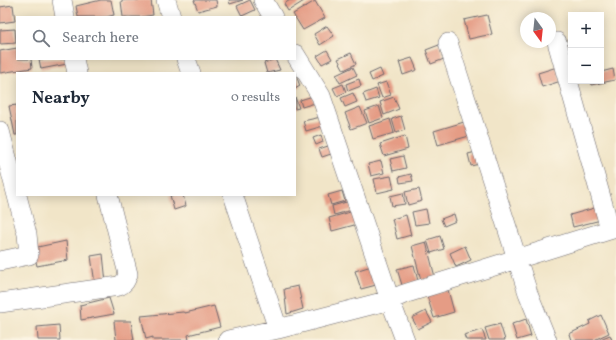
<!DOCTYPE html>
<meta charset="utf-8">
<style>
:root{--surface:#fff;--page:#f2f2f3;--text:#1f2937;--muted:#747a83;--line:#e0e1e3}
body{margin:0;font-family:Vollkorn,serif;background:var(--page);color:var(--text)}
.controls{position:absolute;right:12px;top:12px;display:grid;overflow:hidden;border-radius:0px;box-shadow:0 2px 10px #0003}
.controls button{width:36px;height:36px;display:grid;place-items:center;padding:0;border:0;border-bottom:1px solid var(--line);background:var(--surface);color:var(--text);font:20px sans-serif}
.compass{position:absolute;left:520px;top:12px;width:36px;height:36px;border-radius:50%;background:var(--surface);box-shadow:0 2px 10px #0003;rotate:165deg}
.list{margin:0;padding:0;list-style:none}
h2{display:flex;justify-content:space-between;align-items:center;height:52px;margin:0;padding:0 16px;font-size:17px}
h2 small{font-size:13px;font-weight:400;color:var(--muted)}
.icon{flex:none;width:22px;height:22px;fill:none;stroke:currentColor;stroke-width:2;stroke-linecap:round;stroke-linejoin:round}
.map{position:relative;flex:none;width:616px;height:340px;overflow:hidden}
.search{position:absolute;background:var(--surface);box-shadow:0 2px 10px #0003;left:16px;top:16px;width:280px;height:44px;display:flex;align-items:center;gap:10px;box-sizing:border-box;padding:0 14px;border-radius:0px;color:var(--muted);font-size:15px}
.panel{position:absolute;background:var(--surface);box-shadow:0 2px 10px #0003;left:16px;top:72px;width:280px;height:124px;border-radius:0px}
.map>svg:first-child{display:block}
</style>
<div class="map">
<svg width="616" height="340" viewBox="0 0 616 340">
<rect width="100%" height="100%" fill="#fcf5e5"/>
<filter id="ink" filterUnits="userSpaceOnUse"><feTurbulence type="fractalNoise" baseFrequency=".025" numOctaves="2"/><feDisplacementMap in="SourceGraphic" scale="8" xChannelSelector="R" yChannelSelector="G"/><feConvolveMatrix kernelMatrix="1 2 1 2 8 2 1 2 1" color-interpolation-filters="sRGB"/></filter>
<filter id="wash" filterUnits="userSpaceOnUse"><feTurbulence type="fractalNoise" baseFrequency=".012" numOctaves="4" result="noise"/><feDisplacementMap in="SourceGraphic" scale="16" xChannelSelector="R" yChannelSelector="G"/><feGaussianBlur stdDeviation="0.9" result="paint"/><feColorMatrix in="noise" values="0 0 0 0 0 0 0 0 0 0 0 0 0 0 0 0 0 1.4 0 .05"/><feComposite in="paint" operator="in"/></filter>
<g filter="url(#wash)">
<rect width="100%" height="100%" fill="#f1e5c8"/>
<g id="blocks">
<path fill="#e59c85" d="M101 0H111L114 15 106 17H78L76 6Z
M126 0H151L153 15 141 17H123L121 1Z
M194 0H216L217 6 198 11Z
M229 0H243L230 4Z
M250 0 255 10 242 16 237 6Z
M290 0H304V1L288 11 284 4Z
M315 1 325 18 303 30 293 14Z
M13 5 15 21 0 23V7Z
M487 15 492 34 469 39 464 20Z
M327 26 334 36 320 45 314 34Z
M15 29 16 43 0 44V30Z
M439 45 444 59 431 64 426 50Z
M17 48V59H31L32 68 0 73V51Z
M327 50 332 59 322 64 317 56Z
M351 53 356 64 344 70 338 59Z
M412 58 417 70 403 75 399 62Z
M39 59H66L67 64 41 69Z
M275 59 280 70 267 73 264 63Z
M353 67 357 75 340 83 336 75Z
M557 67 561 81 542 87 538 73Z
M380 69 383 76 372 81 369 74Z
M613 69 615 80 591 85 590 81H601V72Z
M297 78 300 86 295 89V79Z
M359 79 361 86 348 91 346 84Z
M386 82 391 95 382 98 377 85Z
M343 84 346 92 337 96 333 88Z
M376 89 379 98 366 102 363 94Z
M353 93 357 102 345 107 341 98Z
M313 96 315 103 302 107 300 100Z
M295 97 299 108 295 109Z
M394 97 399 109 384 115 380 102Z
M17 105V135H15L9 106Z
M379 106 383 118 369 123 365 111Z
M360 107 367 123 351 129 345 113Z
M401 116 405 130 396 133 392 119Z
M321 117 323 126 306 131 303 121Z
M390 119 394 133 373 139 369 126Z
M464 122 469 136 438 145 434 131Z
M321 135 323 142 316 145 313 138Z
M405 136 408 149 384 156 380 144Z
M331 145 334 153 322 157 319 149Z
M476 152 479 164 471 166 468 154Z
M403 156 406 168 393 171 390 159Z
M381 161 384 173 371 176 368 164Z
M411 174 413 181 400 183 399 177Z
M391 176 394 189 377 193 374 179Z
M419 189 422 201 408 205 405 192Z
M342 191 345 201 331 205 328 195Z
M403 193 405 204 392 206 390 196Z
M170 195H183L186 206 174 210Z
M350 201 352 210 334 215 332 206Z
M598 207 601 220 573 227 570 215Z
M426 209 429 223 415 225 412 212Z
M354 211 358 224 332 231 329 218Z
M454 214 456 221 444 226 441 219Z
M406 215 411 235 397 239 392 219Z
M440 236 444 249 431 253 427 240Z
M66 241 68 260 37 266 33 248Z
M426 242 435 277 421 280 412 246Z
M465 246 471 260 456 267 450 253Z
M103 254 106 283 95 284 91 256Z
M375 265 380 284 361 289 355 271Z
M414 265 418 281 402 285 397 269Z
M298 286 303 309 287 314 284 289Z
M448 290 454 312 434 318 427 296Z
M109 298 114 314 81 320 80 305Z
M214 306 220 327 188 335 189 340H153V337L146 339 141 316 183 312 185 313Z
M426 311 432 322 418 329 412 318Z
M601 315 609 333 594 340H571L569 334 590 324 589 321Z
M526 319 531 336 517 340 512 324Z
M114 321H131L134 340H116Z
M500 324 505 340H489L485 328Z
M59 325 60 340H38L37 327Z
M482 330 486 340H466L464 335Z
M610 335 612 340H598Z"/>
</g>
</g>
<g filter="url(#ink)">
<use href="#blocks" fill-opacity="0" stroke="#6a666c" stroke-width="1"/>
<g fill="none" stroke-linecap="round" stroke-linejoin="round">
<g stroke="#6a666c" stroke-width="20">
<path id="minor" d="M62 0 65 17
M166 0 171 17
M263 0 273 17
M557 42 610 229
M448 43 528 293 547 340
M295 54 321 96 390 300 405 340
M74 59 77 73
M186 59 191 73
M0 131 27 234 29 255 0 261
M233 195 278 329
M0 303 119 286C125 283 126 280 128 274L108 195
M228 340 278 329 390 300 404 294 616 228"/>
</g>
<use href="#minor" stroke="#fff" stroke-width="19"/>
</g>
</g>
</svg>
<div class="controls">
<button>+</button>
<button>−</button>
</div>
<svg class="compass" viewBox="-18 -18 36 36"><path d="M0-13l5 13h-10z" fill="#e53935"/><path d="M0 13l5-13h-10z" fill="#747a83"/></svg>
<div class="search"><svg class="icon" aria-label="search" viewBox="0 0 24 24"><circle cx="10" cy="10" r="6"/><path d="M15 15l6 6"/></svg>Search here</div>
<section class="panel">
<h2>Nearby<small>0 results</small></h2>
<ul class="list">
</ul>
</section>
</div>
